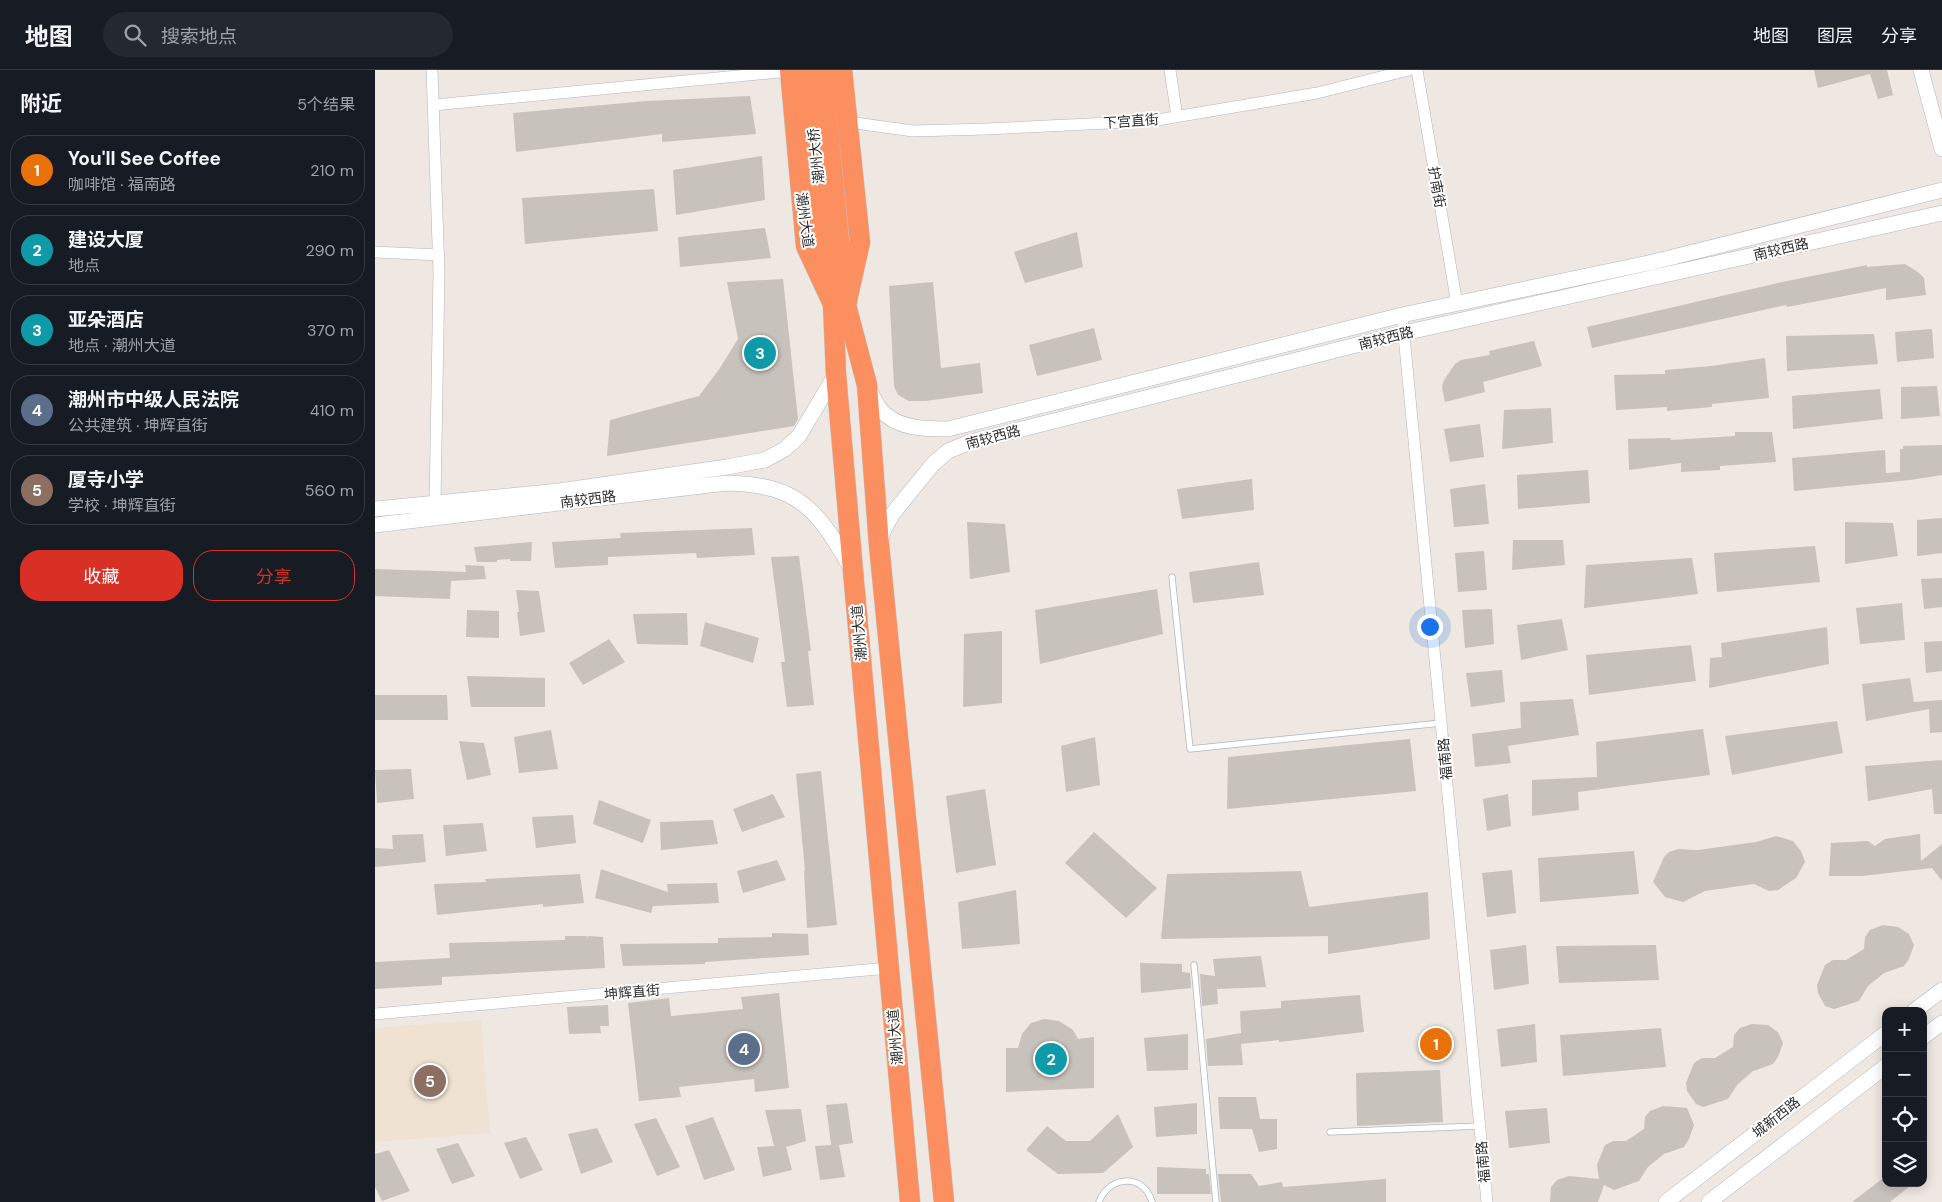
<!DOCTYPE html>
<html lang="zh">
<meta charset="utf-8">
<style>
:root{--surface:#171b24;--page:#242831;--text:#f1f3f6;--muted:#9ea1a6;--line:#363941;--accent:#d93025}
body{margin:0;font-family:"DM Sans","Noto Sans SC",sans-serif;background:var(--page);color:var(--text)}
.controls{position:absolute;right:15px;bottom:15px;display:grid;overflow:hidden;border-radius:10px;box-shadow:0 2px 12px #0003}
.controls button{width:45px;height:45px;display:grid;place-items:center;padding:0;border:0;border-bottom:1px solid var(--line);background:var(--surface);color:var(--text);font:25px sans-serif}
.you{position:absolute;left:1054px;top:556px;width:18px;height:18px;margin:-12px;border:4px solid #fff;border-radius:50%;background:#1a73e8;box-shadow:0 0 0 8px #1a73e833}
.badge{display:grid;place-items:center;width:32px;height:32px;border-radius:50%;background:var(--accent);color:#fff;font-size:16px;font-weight:700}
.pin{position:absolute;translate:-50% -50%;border:2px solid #fff;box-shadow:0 1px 5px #0006}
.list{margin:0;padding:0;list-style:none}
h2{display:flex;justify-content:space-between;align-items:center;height:65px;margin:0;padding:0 20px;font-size:21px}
h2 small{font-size:16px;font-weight:400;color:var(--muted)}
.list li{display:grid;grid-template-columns:32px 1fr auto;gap:15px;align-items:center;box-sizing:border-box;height:70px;margin:0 10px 10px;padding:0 10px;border:1px solid var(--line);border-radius:20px}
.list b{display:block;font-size:19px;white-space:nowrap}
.list p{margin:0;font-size:16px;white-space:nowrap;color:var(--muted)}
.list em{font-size:16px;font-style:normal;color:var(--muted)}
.actions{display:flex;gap:10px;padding:15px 20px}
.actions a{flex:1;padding:11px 0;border:1px solid var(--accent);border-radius:20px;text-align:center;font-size:18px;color:var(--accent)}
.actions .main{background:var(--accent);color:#fff}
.icon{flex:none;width:28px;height:28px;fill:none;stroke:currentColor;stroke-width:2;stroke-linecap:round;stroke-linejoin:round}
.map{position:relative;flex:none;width:1567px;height:1132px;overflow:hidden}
header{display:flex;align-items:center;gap:30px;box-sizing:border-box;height:70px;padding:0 25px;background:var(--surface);border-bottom:1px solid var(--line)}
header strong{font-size:24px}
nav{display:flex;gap:28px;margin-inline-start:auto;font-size:18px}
.search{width:350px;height:45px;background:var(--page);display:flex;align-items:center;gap:12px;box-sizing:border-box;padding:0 18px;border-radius:28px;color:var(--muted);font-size:19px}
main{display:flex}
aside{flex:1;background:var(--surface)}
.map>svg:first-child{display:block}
</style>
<header>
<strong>地图</strong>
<div class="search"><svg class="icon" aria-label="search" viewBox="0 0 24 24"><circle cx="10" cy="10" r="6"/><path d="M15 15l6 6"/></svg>搜索地点</div>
<nav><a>地图</a><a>图层</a><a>分享</a></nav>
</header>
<main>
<aside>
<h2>附近<small>5个结果</small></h2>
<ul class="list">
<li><span class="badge" style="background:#e8710a">1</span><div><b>You'll See Coffee</b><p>咖啡馆 · 福南路</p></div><em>210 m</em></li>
<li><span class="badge" style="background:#0f9aa8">2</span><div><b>建设大厦</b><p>地点</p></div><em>290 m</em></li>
<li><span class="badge" style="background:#0f9aa8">3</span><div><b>亚朵酒店</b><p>地点 · 潮州大道</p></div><em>370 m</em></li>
<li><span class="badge" style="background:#5c6f8a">4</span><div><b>潮州市中级人民法院</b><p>公共建筑 · 坤辉直街</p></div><em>410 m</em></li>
<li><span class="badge" style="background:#8d6e63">5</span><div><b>厦寺小学</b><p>学校 · 坤辉直街</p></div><em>560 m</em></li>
</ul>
<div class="actions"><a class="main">收藏</a><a>分享</a></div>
</aside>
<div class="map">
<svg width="1567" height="1132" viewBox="0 0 1567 1132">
<rect width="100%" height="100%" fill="#efe7e1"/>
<path fill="#efe2d2" d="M106 950 115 1063 0 1072V958Z"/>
<path fill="#c8c2bc" d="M1439 0H1512L1518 25 1503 29 1495 4 1443 18Z
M375 26 381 64 287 72V64L141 82 138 43 272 31Z
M387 86 390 130 301 145 298 100Z
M279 119 283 161 150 174 147 128Z
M390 158 396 188 305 197 303 167Z
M702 162 708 197 650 213 639 182Z
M1530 194 1543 202 1549 208 1551 225 1511 230V218L1412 237 1411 235 1217 278 1212 257 1407 212 1492 195V197Z
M408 209 423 349 419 356 232 386 235 350 324 326 345 298 363 269 352 212Z
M558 212 566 298 605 293 608 323 551 331H534L523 325 519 316 514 216Z
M719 258 727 290 662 306 654 275Z
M1557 259 1559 288 1522 292 1520 262Z
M1499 264 1503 294 1412 301 1411 266Z
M1159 271 1167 296 1108 312 1110 322 1070 332 1067 317 1069 310 1080 294 1086 290 1115 285 1114 281Z
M1390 288 1394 328 1337 334V337L1292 341V337L1241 340 1239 305 1290 304V300L1336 296Z
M1562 316 1565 346 1526 349V317Z
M1505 319 1508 349 1418 359 1417 326Z
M1176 338 1178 373 1127 379 1129 340Z
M1105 354 1109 387 1075 392 1069 359Z
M1360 362H1397L1401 392 1345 396V400L1306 402V393L1254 400 1253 369 1295 368 1296 370 1360 366Z
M1567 375V405L1535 410 1419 421 1417 388 1510 380 1511 403 1525 402V379H1528V376Z
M1213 400 1215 433 1143 439 1142 405Z
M877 409 879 440 807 449 802 419Z
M1110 414 1114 454 1079 457 1075 419Z
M1567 448V483L1542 486V450Z
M592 452 630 454 635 502 595 509Z
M1470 452 1518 453 1523 486 1470 494Z
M377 458 380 485 322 488 321 483 233 487V495L180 498 177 472 246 468 245 463Z
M1138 470H1188L1190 495 1137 500Z
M157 472 156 491H135V489L122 490V492H102L99 477Z
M1440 476 1445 512 1342 522 1339 483Z
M1109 481 1112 520 1083 522 1080 483Z
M424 486 436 581H433L439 635 412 637 406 592H410L396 487Z
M1317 488 1323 524 1209 538 1211 495Z
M884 492 889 525 818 533 814 502Z
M90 495 109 496 111 509 76 511 75 529 0 526V499L91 502Z
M1567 508V537L1549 539 1546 509Z
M782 519 788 564 665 594 660 540Z
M141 520 164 521 170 562 145 566 142 542H144Z
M1527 533 1530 570 1485 574 1481 538Z
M1117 539 1119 574 1090 578 1087 540Z
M92 540 124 541V568L91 567Z
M312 543 313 575 262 574 258 544Z
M1187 549 1193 580 1146 590 1142 555Z
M330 552 384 568 378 593 325 576Z
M1452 557 1454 594 1334 618 1335 588 1347 587 1346 573Z
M627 561V633L588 637 589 564Z
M234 569 250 592 208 615 194 593Z
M1567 571V601L1551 603 1549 572Z
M1316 575 1321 611 1214 625 1211 585Z
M1127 600 1130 632 1096 637 1091 603Z
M92 606 170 608V637H96Z
M1535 608 1539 632 1567 630V662L1555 663 1554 639 1491 651 1487 614Z
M0 625H72L73 650H0Z
M1198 629 1204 665 1133 676 1136 693 1100 697 1097 664 1146 658 1145 632Z
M1462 651 1468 683 1357 705 1350 666Z
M1328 659 1335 705 1203 722 1204 740 1157 746V710L1222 707 1221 672Z
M176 660 183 699 144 703 139 667Z
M720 667 725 715 691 722 686 676Z
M1035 669 1041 721 852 739 853 687Z
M84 671 109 673 116 705 92 710Z
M1567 690V744H1559L1557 719 1493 731 1490 696Z
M36 699 39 729 2 733 0 700Z
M446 701 462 855 432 858 429 801H430L421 704Z
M610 719 621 795 581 803 571 726Z
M398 724 410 747 367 762 358 739Z
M1133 724 1136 756 1112 761 1108 729Z
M224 730 276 750 268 773 218 754Z
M198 745 201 773 161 778 157 747Z
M338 750 343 774 286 780 285 752Z
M108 753 112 781 71 786 68 755Z
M719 762 782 818 751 848 690 793Z
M48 764 51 792 0 797V778L18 779 17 765Z
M1545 764 1546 791 1567 774V811L1557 798 1487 806H1454L1456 773 1493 771 1500 776 1510 769Z
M1401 766 1418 771 1426 781 1430 792 1421 808 1403 820 1394 821 1379 814 1330 821 1308 832 1290 827 1278 812 1289 787 1294 782 1303 779 1323 780 1381 772Z
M1259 781 1264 824 1165 832 1163 788Z
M402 790 411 810 368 823 362 801Z
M226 799 293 822 292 814 342 813 344 833 278 836 276 843 220 828Z
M1137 800 1141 843 1112 847 1107 803Z
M926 801 934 837 1053 822 1055 869 953 884V866L786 869 792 804Z
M205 804 209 833 168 837V834L62 845 59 814 111 812 110 809Z
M641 820 645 874 587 879 583 832Z
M1508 855 1523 857 1534 864 1539 875 1534 889 1529 896 1509 903 1493 916 1484 931 1459 939 1450 936 1443 923 1442 915 1450 895 1458 890H1471L1489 879 1490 867 1495 860Z
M397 863 433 864 434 885 330 892V894L248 896 245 874 343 873V868L397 867Z
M190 866H212L213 868V866L228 867 230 898 67 907V915L0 919V892L75 888 74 873 190 870Z
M1151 875 1154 914 1119 920 1115 880Z
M1281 875 1284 910 1184 913 1181 876Z
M886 886 891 917 842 919 843 934 827 936 825 904 840 906 838 889Z
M765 893 807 894V902L815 903 816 918 766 923Z
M404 923 414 1018 380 1022 379 1009 304 1017 306 1027 264 1031 253 933 294 928 296 946 368 939 366 927Z
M985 925 989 962 904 972V970L866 974 868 995 833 996 831 969 866 963 865 941 906 938V931Z
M233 935 234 956H225L226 963 194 964 192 937Z
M669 949 684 951 698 960 703 969 719 967V1018L631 1022V978H643L647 964 656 953Z
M1160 954 1162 992 1126 997 1122 959Z
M1377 954 1393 955 1403 962 1408 973 1403 987 1398 994 1378 1001 1362 1015 1353 1029 1328 1037 1321 1034 1312 1021 1311 1013 1319 993 1327 988H1340L1358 977 1359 965 1365 958Z
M1286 958 1291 997 1188 1006 1185 965Z
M813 964V1000L772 1001 769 968Z
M1065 1000 1068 1052 982 1056 981 1003Z
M843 1027H881L885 1049H902V1079L884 1082 877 1059H845Z
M472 1033 478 1073 464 1075 470 1107 445 1110 440 1076 456 1075 451 1035Z
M822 1033V1064L781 1067 779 1037Z
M1288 1036 1312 1038 1319 1055 1314 1069 1309 1077 1289 1084 1273 1097 1264 1111 1239 1120 1229 1115 1223 1132H1175L1176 1117 1182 1110 1194 1106 1224 1109 1222 1095 1230 1075 1238 1071H1251L1269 1059 1270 1047 1275 1041Z
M1172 1038 1175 1073 1134 1078 1130 1041Z
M426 1039 431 1071 411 1077 417 1100 388 1107 382 1077 399 1076 390 1040Z
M743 1044 758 1077 728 1103 683 1104 651 1080 672 1056 691 1071H715Z
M338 1047 360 1100 329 1110 310 1056Z
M281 1048 305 1097 282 1106 259 1054Z
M222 1058 238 1092 206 1104 193 1064Z
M151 1067 168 1100 145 1109 129 1073Z
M83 1073 100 1106 77 1114 61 1079Z
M14 1080 35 1121 7 1131 0 1117V1084Z
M782 1097 831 1099V1104H834L836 1124H782Z
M843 1104H876L884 1116 907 1112 908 1117 1011 1109V1132H846Z
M1511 1106V1113H1539L1515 1132H1477Z"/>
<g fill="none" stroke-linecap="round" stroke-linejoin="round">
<g stroke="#b1b5bd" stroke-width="7">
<path id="lane" d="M797 507 815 679 1066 653
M819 895 841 1132
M955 1062 1105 1056
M724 1132C734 1105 769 1103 777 1132"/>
</g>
<g stroke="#b1b5bd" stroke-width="12">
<path id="street" d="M57 0 64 203 60 433
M795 0 802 47
M1042 0 1082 234
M59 35 415 1
M473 52 538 61 611 59 776 51 942 23 1034 0
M0 182 64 185
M1027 245 1112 1132
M0 944 514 898"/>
</g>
<g stroke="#b1b5bd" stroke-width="16">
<path id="secondary" d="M1546 0 1567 79
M494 319C498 326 501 335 506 340 522 359 550 359 573 359L1027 245 1278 192 1567 120
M0 439 184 421 352 397 390 390 410 379 424 366 461 304
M0 455 352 413C424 415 442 439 476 498
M506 470 509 459 519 442 558 394 573 381 595 372 1029 263 1567 143
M1539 941 1567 920
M1548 967 1567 953
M1291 1132 1511 963
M1334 1132 1511 996"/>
</g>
<g stroke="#c4c4c4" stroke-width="21">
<path id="highway" d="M415 0 431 176 458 234 461 304 478 501 535 1132
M432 0 455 212
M447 0 469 219
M467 0 485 172 471 235 492 315 504 475 569 1132"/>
</g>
<use href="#lane" stroke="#fff" stroke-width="5.5"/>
<use href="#street" stroke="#fff" stroke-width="11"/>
<use href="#secondary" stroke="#fff" stroke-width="15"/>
<use href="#highway" stroke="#fb8f60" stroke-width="20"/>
</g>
<g text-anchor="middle" stroke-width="4" stroke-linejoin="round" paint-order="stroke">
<g font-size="14" fill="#2e2e2e" stroke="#fff">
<text transform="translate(756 51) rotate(-4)" y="5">下宫直街</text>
<text transform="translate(441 86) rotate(-96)" y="5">潮州大桥</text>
<text transform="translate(1062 117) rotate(80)" y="5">护南街</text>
<text transform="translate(430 150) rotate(82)" y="5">潮州大道</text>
<text transform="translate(1406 179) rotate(-13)" y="5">南较西路</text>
<text transform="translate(1011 268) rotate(-14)" y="5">南较西路</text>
<text transform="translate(618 367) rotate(-15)" y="5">南较西路</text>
<text transform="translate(213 429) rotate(-7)" y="5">南较西路</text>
<text transform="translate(484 563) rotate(-95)" y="5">潮州大道</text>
<text transform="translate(1070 689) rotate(-95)" y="5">福南路</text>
<text transform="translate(257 922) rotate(-5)" y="5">坤辉直街</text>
<text transform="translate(520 967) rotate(-95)" y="5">潮州大道</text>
<text transform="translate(1401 1047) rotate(-38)" y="5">城新西路</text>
<text transform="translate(1108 1092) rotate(-95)" y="5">福南路</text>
</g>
</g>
</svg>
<div class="controls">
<button>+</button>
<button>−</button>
<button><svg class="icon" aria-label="locate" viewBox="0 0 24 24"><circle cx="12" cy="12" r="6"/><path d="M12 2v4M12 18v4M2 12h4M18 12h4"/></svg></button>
<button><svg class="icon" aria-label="layers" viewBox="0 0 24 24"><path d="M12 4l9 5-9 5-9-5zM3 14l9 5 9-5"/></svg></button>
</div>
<div class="you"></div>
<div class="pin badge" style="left:1061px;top:974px;background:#e8710a">1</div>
<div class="pin badge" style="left:676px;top:989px;background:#0f9aa8">2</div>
<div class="pin badge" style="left:385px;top:283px;background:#0f9aa8">3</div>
<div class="pin badge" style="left:369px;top:979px;background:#5c6f8a">4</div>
<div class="pin badge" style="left:55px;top:1011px;background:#8d6e63">5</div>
</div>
</main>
